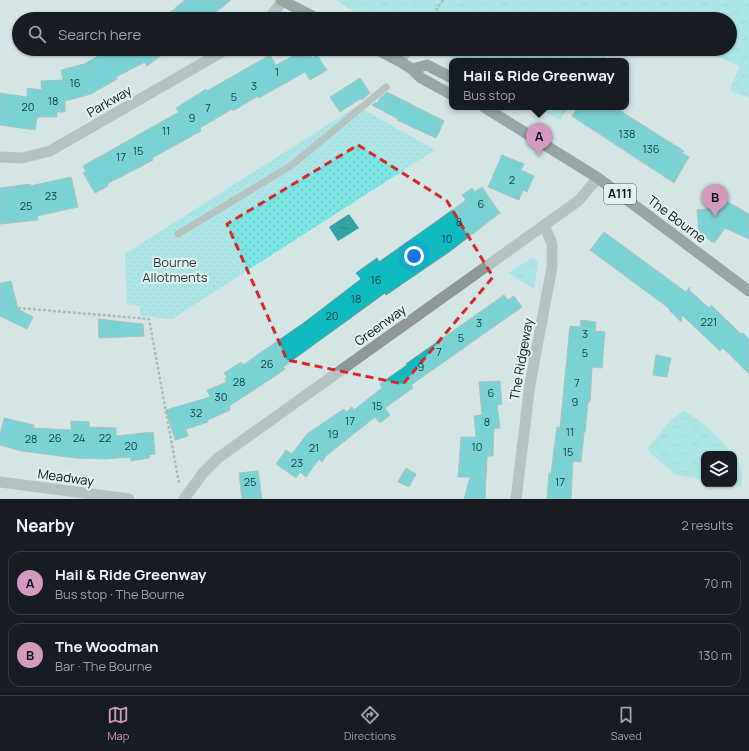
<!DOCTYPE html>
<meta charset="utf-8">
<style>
:root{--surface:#171b24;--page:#20242c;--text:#f1f3f6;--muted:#9ea1a6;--line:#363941;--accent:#d29abf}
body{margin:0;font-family:Manrope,sans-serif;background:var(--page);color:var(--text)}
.controls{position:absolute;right:12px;bottom:12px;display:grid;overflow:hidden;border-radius:8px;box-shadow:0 1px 3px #0004}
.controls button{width:36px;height:36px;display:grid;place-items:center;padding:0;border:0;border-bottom:1px solid var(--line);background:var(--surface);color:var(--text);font:20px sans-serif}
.you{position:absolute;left:414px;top:256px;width:14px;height:14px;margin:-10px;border:3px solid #fff;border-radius:50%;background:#1a73e8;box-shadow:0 0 0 6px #1a73e833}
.badge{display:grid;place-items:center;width:26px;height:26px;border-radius:50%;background:var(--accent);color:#111;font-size:13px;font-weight:700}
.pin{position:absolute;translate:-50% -33px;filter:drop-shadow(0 1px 2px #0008)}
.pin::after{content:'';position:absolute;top:21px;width:14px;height:12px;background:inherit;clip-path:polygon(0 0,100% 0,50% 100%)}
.popup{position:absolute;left:449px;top:58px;width:180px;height:52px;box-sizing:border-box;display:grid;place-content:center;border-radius:8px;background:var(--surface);filter:drop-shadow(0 1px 3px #0005);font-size:13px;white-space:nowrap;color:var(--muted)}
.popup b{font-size:15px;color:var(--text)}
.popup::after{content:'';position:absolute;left:50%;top:100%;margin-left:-8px;border:8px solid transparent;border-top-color:var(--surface)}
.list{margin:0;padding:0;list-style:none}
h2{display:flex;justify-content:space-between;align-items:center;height:52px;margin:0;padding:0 16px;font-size:17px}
h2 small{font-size:13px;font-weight:400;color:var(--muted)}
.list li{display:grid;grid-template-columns:26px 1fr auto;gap:12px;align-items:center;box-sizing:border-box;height:64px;margin:0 8px 8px;padding:0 8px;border:1px solid var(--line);border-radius:12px}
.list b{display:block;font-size:15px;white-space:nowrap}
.list p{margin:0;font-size:13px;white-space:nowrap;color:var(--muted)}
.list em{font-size:13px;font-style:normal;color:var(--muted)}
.icon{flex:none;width:22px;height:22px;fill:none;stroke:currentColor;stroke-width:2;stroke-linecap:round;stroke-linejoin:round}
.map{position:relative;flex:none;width:749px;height:499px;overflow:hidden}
.search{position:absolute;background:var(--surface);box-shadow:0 1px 3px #0004;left:12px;right:12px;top:12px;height:44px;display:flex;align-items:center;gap:10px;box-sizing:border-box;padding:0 14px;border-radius:22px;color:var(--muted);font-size:15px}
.sheet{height:196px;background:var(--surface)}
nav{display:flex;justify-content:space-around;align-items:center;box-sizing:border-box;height:56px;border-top:1px solid var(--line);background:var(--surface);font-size:11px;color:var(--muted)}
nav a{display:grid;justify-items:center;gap:2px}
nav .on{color:var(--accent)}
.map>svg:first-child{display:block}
</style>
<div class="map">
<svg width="749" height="499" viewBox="0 0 749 499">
<defs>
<pattern id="grass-tufts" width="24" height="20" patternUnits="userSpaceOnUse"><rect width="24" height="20" fill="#7de4e6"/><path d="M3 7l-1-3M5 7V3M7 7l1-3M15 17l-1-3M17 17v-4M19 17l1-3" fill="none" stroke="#6bc3c4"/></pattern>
<pattern id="forest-crowns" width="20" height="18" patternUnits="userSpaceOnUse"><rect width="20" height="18" fill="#7de4e6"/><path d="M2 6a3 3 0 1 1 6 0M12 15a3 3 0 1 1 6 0" fill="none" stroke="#6bc3c4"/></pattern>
<pattern id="garden-dots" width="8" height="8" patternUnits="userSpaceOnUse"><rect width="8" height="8" fill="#7de4e6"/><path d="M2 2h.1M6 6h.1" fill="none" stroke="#6bc3c4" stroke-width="1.8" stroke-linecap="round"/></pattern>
<pattern id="water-ripples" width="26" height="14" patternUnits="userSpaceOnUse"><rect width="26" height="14" fill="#34a2a5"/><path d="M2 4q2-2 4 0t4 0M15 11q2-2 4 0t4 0" fill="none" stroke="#2a8385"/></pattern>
</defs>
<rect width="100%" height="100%" fill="#d3e5e5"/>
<path fill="url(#grass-tufts)" d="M337 0H749V98L730 90 740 66 701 49H730V19H420L410 15 405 19H366Z
M532 258 538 262 534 289 508 273Z"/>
<path fill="url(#forest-crowns)" d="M337 0H415L410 15 405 19H366Z
M469 0H525L548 5 559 0H706L746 14 749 13V98L730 90 740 66 701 49H730V19H459Z
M445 49H611L602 61H456L449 57Z
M537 107H569L560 120Z
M683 411C703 420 719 438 733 454H704V480L676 475 650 453 648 448 670 421Z
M734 455C742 464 743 475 741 487L726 484H734Z"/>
<path fill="url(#garden-dots)" d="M357 106 435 150 172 319 140 316V306L127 304 125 254Z"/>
<path fill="url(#water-ripples)" d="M349 214 359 228 338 241 329 227Z"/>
<path fill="#10bbbf" stroke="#829292" d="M185 0H231L208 19H162Z
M111 49H170L147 66 145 62 116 77 117 79 91 94 65 101V112H57V117H37L35 130 0 125V93L27 97V88L42 90 41 81 63 80 61 70 84 64Z
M306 49 312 58 317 55 327 70 310 80 305 72 259 98 258 96 233 111 232 109 200 128 201 131 152 158 153 160 107 184 108 186 95 193 83 173 86 172 83 166 179 112 176 108 206 89 207 91 270 55 276 65Z
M360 78 370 93 362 100 360 99 340 112 330 97Z
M387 92 444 121 436 138 397 120 398 119 372 105 376 102 377 104 380 98Z
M578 107H614L684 151 682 153 689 157 674 183 572 116Z
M502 155 524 164 521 170 534 176 527 192 523 190 519 200 488 187Z
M71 177 78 207 37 216 38 220 0 224V188L30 184V186Z
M482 187 500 213 449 252 386 295 385 293 283 367 285 369 272 378 229 406 230 410 208 420V422L186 429 188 436 175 440 166 410 210 397 207 390 227 382 225 379 227 377 224 373 241 362 243 365 305 322 361 279 356 273 377 258 379 262 444 216 466 200 462 195 472 188 475 192Z
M714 194 749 214V239L725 228 714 243 699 233 697 210 707 209Z
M604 232 686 292 690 287 689 290 709 308 711 305 741 334 743 333 749 339V374L723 348 720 351 682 315 681 322 669 310 670 309 590 250Z
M11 281 18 309 33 317 27 329 0 316V283Z
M504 295 508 300 514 296 522 307 411 385 413 388 385 408 390 415 380 423 375 417 326 456 322 462 319 459 306 477 300 472 296 478 276 464 286 450 292 454 307 434 344 409 346 412 352 407 354 410 382 388 380 384 407 365 406 364Z
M98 319 143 324 144 336 99 338Z
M581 320 596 322 595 331 605 332 602 368 592 367 590 401 588 403 585 432H584L581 462 573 461 571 499H547L549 473H551L557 427 560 428 570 326 580 327Z
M656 355 671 358 667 377 653 375Z
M500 381 502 404 497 405 500 428H494L493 456H487L485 499H464L470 477H458L461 437H476L474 416 482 415 479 382Z
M4 418 34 425V428L71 430V421L89 422V427L116 428V436L153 432 155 454 149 455V458L131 461V457L104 459 76 458 21 451 0 445V435Z
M406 468 416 474 409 487 398 482Z
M258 471 262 499H242L239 473Z"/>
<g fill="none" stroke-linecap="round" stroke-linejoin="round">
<path stroke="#7c8989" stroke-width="2.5" stroke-dasharray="3 2" stroke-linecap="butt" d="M430 19 443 0
M18 308 149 319 179 483"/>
<path stroke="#909797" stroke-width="7" d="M401 62 411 49
M178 234 292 165 386 87"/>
<path stroke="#909797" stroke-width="11" d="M268 19 283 1
M0 157 22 158 50 151 227 49
M0 482 129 499
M184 499 203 473 218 458 578 201 598 178
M516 499 530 384 552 267V244L544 225"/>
<path stroke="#4f5b5c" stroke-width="11" d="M281 0 318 19
M376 49 401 62 412 69 421 78 452 95
M412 69 427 65 452 78
M484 107 598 178 749 291"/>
</g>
<path d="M0 0H749V499H0ZM358 145 447 201 493 277 403 384 287 360 227 224Z" fill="#d3e5e5" fill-opacity=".55" fill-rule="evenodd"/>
<path fill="none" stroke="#d62828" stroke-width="3" stroke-dasharray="8 5" stroke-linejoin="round" d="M358 145 447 201 493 277 403 384 287 360 227 224Z"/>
<g text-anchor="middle" stroke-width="4" stroke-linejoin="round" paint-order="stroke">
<g font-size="11" fill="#0e3d3e">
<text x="277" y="76">1</text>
<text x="75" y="87">16</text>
<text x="254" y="90">3</text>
<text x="234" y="101">5</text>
<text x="53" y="105">18</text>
<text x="28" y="111">20</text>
<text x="208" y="112">7</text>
<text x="192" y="122">9</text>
<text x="166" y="135">11</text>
<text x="627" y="138">138</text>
<text x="651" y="153">136</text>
<text x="138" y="155">15</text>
<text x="121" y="161">17</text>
<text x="512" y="184">2</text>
<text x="51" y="200">23</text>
<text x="481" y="208">6</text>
<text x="26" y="210">25</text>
<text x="459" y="226">8</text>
<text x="447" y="243">10</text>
<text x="376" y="284">16</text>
<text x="356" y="303">18</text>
<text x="332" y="320">20</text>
<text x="709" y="326">221</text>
<text x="479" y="327">3</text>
<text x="585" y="338">3</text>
<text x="461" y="342">5</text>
<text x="439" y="356">7</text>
<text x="585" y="357">5</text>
<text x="267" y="368">26</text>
<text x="421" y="371">9</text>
<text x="239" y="386">28</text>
<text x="577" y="387">7</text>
<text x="491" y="397">6</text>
<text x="221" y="401">30</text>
<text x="575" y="406">9</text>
<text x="377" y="410">15</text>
<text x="196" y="417">32</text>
<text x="350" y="425">17</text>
<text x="487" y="426">8</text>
<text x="570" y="436">11</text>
<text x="333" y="438">19</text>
<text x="55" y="442">26</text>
<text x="79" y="442">24</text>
<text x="105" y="442">22</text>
<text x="31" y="443">28</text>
<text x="131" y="450">20</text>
<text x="477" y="451">10</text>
<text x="314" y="452">21</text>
<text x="568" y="456">15</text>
<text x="297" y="467">23</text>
<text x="250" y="486">25</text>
<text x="560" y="486">17</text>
</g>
<rect fill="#e0f2f2" stroke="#4c5656" stroke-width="1" x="604" y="184" width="32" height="20" rx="3"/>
<g font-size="12" font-weight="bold" fill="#0d1313">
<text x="620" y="198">A111</text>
</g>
<g font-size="13" fill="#0d1313" stroke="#e0f2f2">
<text transform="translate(109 101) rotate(-30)" y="5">Parkway</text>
<text transform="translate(677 219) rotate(37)" y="5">The Bourne</text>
<text transform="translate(380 325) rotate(-36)" y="5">Greenway</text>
<text transform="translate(521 359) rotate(-80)" y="5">The Ridgeway</text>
<text transform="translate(66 477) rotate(8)" y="5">Meadway</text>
</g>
<g font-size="13" fill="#1f3738" stroke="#e0f2f2">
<text x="175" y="267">Bourne<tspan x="175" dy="15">Allotments</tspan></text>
</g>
</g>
</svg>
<div class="controls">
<button><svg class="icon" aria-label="layers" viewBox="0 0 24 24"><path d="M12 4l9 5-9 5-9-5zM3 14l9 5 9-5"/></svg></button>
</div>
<div class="you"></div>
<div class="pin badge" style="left:539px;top:156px">A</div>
<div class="popup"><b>Hail &amp; Ride Greenway</b>Bus stop</div>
<div class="pin badge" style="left:715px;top:217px">B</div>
<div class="search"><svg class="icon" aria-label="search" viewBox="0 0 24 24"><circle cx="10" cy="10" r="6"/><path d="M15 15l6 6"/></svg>Search here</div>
</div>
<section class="sheet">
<h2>Nearby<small>2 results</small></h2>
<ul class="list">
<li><span class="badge">A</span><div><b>Hail &amp; Ride Greenway</b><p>Bus stop · The Bourne</p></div><em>70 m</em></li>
<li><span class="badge">B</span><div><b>The Woodman</b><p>Bar · The Bourne</p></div><em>130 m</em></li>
</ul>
</section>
<nav>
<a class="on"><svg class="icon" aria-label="map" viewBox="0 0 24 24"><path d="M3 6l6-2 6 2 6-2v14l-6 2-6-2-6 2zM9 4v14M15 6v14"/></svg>Map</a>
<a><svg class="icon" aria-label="directions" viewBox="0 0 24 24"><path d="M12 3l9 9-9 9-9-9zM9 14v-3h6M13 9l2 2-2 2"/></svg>Directions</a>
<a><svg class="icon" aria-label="saved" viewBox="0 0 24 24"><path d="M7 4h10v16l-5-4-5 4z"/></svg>Saved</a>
</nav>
